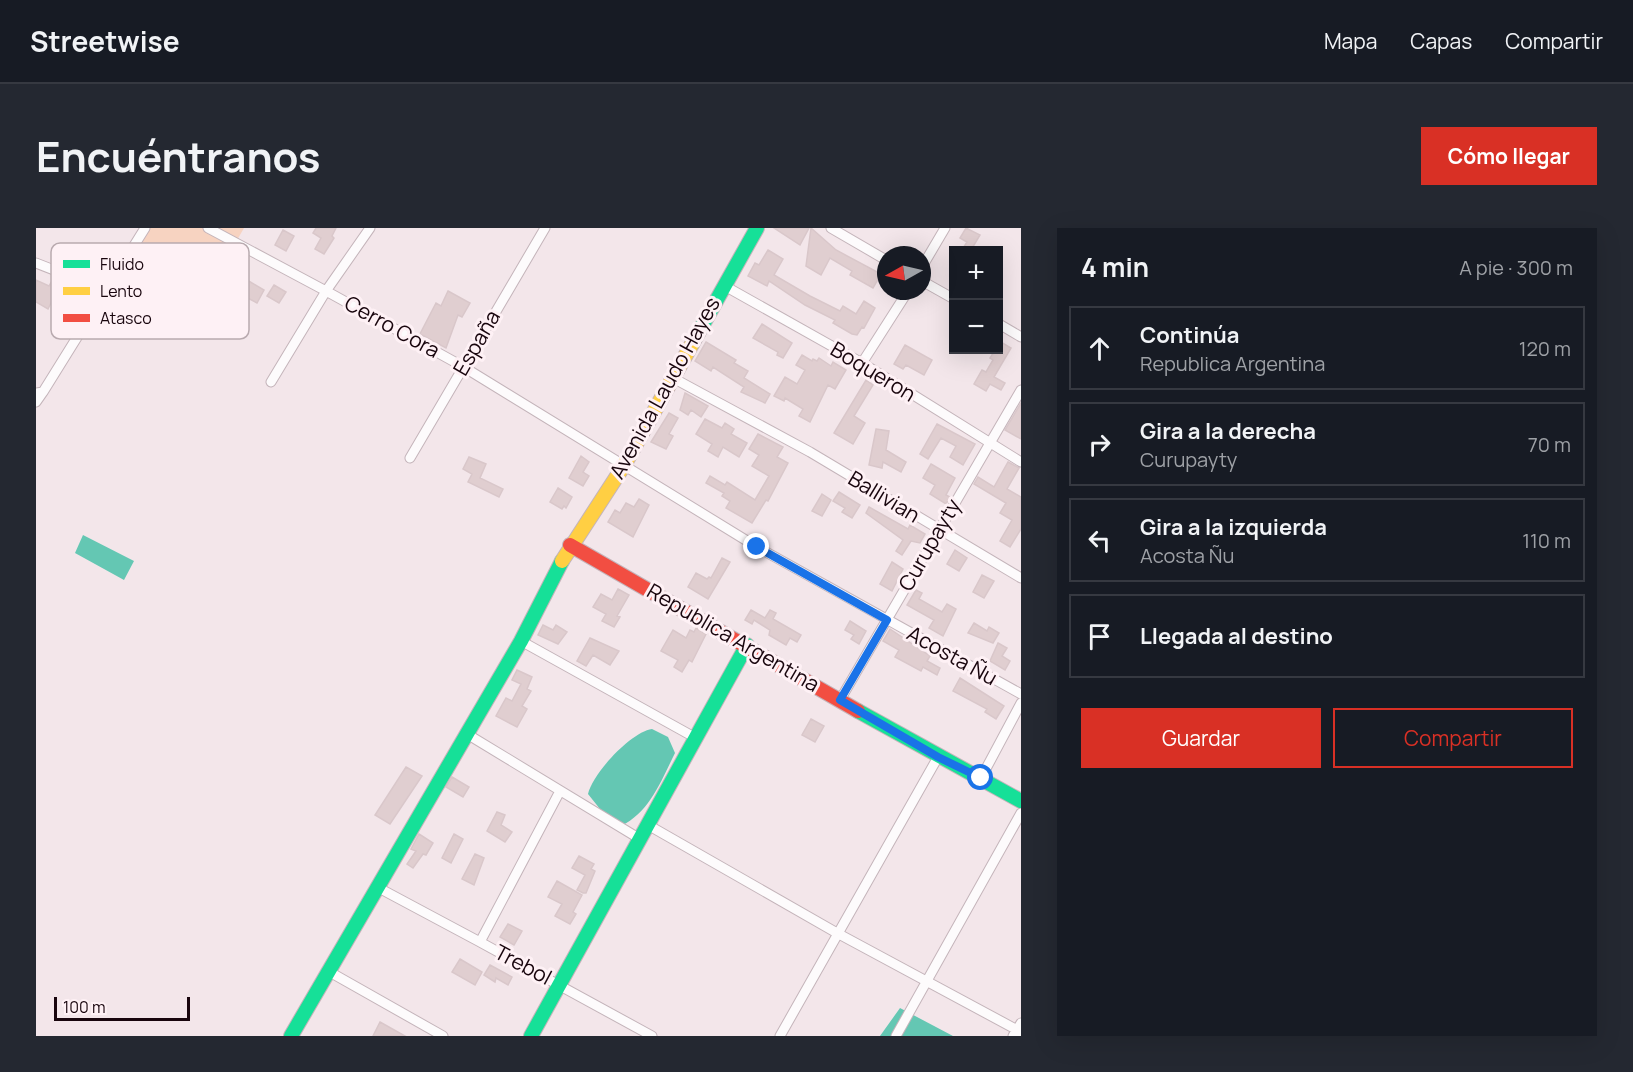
<!DOCTYPE html>
<html lang="es">
<meta charset="utf-8">
<style>
:root{--surface:#171b24;--page:#242831;--text:#f1f3f6;--muted:#9ea1a6;--line:#363941;--accent:#d93025}
body{margin:0;font-family:Manrope,sans-serif;background:var(--page);color:var(--text)}
.controls{position:absolute;right:18px;top:18px;display:grid;overflow:hidden;border-radius:0px;box-shadow:0 6px 24px #0002}
.controls button{width:54px;height:54px;display:grid;place-items:center;padding:0;border:0;border-bottom:2px solid var(--line);background:var(--surface);color:var(--text);font:30px sans-serif}
.compass{position:absolute;left:841px;top:18px;width:54px;height:54px;border-radius:50%;background:var(--surface);box-shadow:0 6px 24px #0002;rotate:262deg}
.scale{position:absolute;left:18px;bottom:15px;width:136px;box-sizing:border-box;padding-left:6px;border:3px solid #18050d;border-top:0;font-size:16px;line-height:21px;white-space:nowrap;color:#18050d;-webkit-text-stroke:4px #fef1f5;paint-order:stroke}
.stop{position:absolute;width:18px;height:18px;margin:-14px;border:4px solid #1a73e8;border-radius:50%;background:#fff}
.stop.end{background:#1a73e8;border-color:#fff;box-shadow:0 2px 6px #0008}
.list{margin:0;padding:0;list-style:none}
h2{display:flex;justify-content:space-between;align-items:center;height:78px;margin:0;padding:0 24px;font-size:26px}
h2 small{font-size:20px;font-weight:400;color:var(--muted)}
.list li{display:grid;grid-template-columns:39px 1fr auto;gap:18px;align-items:center;box-sizing:border-box;height:84px;margin:0 12px 12px;padding:0 12px;border:2px solid var(--line);border-radius:0px}
.list b{display:block;font-size:22px;white-space:nowrap}
.list p{margin:0;font-size:20px;white-space:nowrap;color:var(--muted)}
.list em{font-size:20px;font-style:normal;color:var(--muted)}
.actions{display:flex;gap:12px;padding:18px 24px}
.actions a{flex:1;padding:14px 0;border:2px solid var(--accent);border-radius:0px;text-align:center;font-size:21px;color:var(--accent)}
.actions .main{background:var(--accent);color:#fff}
.icon{flex:none;width:33px;height:33px;fill:none;stroke:currentColor;stroke-width:2;stroke-linecap:round;stroke-linejoin:round}
.map{position:relative;flex:none;width:985px;height:808px;overflow:hidden;border-radius:0px}
header{display:flex;align-items:center;gap:36px;box-sizing:border-box;height:84px;padding:0 30px;background:var(--surface);border-bottom:2px solid var(--line)}
header strong{font-size:28px}
nav{display:flex;gap:33px;margin-inline-start:auto;font-size:21px}
.intro{display:flex;align-items:center;justify-content:space-between;box-sizing:border-box;height:144px;padding:0 36px}
h1{margin:0;font-size:42px}
.button{padding:15px 27px;border-radius:0px;background:var(--accent);color:#fff;font-size:21px;font-weight:700}
main{display:flex;gap:36px;padding:0 36px}
aside{flex:1;background:var(--surface);border-radius:0px;box-shadow:0 6px 24px #0002}
.map>svg:first-child{display:block}
</style>
<header>
<strong>Streetwise</strong>
<nav><a>Mapa</a><a>Capas</a><a>Compartir</a></nav>
</header>
<div class="intro"><h1>Encuéntranos</h1><a class="button">Cómo llegar</a></div>
<main>
<div class="map">
<svg width="985" height="808" viewBox="0 0 985 808">
<rect width="100%" height="100%" fill="#f3e6ea"/>
<path fill="#f7d3c1" d="M109 0H208L146 108 69 62Z"/>
<path fill="#64c7b3" d="M47 307 98 333 88 352 39 325Z
M616 501 632 509 639 525C625 553 614 584 585 598L564 581 552 566C557 545 595 504 616 501Z
M864 780 917 808H844Z"/>
<path fill="#e0ced0" stroke="#d9c7ca" stroke-width="1.5" d="M280 0H300L296 8 298 10 288 26 279 21 285 10 277 5Z
M738 0H773L764 17Z
M775 0 800 22 845 46 837 60 814 47 816 43 794 30 785 47 770 38Z
M930 0 944 7 935 22H926L931 14 924 10Z
M247 2 258 8 250 23 239 17Z
M732 22 747 31 738 47 774 68 804 83 807 78 820 86 828 73 839 80 828 100 826 99 821 107 816 106 797 95 799 92 769 77 733 53 731 58 712 48 719 35 723 37Z
M17 51 32 58 25 72 18 69 12 81 0 74V52L13 58Z
M211 52 228 62 221 75 204 66Z
M238 57 250 64 243 75 231 68Z
M412 63 434 75 426 89 422 87 410 120 384 106 400 75 405 78Z
M726 96 756 115 747 130 741 127 742 124 717 110Z
M963 113 975 120 958 149 969 155 965 162 954 156 950 163 938 156 946 142 950 144 957 132 954 130 959 122H963Z
M670 114 700 132 698 135 712 143 708 150 734 166 729 175 705 164 708 159 677 139 675 143 659 133Z
M869 117 896 132 888 147 870 137 867 141 858 136Z
M766 127 776 133 777 131 781 133 783 130 795 138 797 134 810 142 799 161 792 157 774 194 763 188 767 181 749 170 748 173 738 168 749 149 761 156 769 142 760 137Z
M830 152 837 157 818 188 829 195 817 216 798 205Z
M649 165 672 178 665 189 655 182 652 187 644 182Z
M985 175V211L969 202Z
M633 185 642 190 633 206 637 208 630 221 615 214Z
M669 191 686 200 689 195 698 201 695 206 711 215 703 229 687 219 682 229 672 223 676 216 660 206Z
M901 196 939 216 927 237 914 229 920 218 905 210 892 231 884 226Z
M840 201 853 203 850 222 870 234 865 244 847 234 846 240 833 237Z
M722 206 747 219 741 229 752 235 732 273 730 272 716 295 690 280 694 273 686 268 688 265 670 255 674 248 689 257 691 254 719 272 733 248 716 238 723 227 713 221Z
M545 228 553 234 547 244 553 248 547 258 533 250Z
M433 229 450 236 444 250 467 261 463 269 432 254 436 246 427 241Z
M972 234 983 240 971 261 985 269V301L974 319 964 313 976 292 964 285 970 275 938 256 942 249 958 259Z
M895 236 919 250 910 267 914 269 910 276 894 266 899 257 887 250Z
M522 260 536 269 530 280 528 278 526 281 514 274Z
M803 264 824 277 816 290 806 284 809 280 797 273Z
M786 266 795 272 786 288 776 283Z
M603 271 613 277 597 309 572 294 579 282 584 285 590 275 598 279Z
M833 279 872 301 874 297 889 306 884 315 875 313 866 327 860 323 867 312 830 285Z
M919 322 931 330 923 343 911 336Z
M686 330 694 334 672 371 652 359 660 345 671 351 673 349 675 350Z
M856 334 867 341 856 363 844 356Z
M946 347 958 353 948 370 937 364Z
M582 361 593 367 581 388 584 389 578 399 566 393 570 386 557 379 565 366 576 372Z
M880 362 886 365 883 371 906 384 911 376 920 381 907 408 893 400 898 392 871 377Z
M715 382 729 390 734 382 740 385 737 391 765 407 761 414 754 410 750 417 733 407 734 402 718 392 716 396 709 392Z
M814 393 830 403 823 416 815 411 818 407 809 402Z
M938 395 951 403 953 399 963 405 957 415 932 405Z
M507 397 517 402 520 397 531 404 522 416 502 407Z
M660 400 670 406 656 434 653 432 646 444 638 439 642 432 625 423 637 402 650 410 654 402 658 404Z
M854 401 894 428 891 433 904 440 901 447 887 439 885 443 859 429 863 422 847 413Z
M554 410 583 423 574 437 557 427 550 438 541 433Z
M962 415 971 420 966 428 974 433 969 442 954 433Z
M481 442 496 449 491 461 495 463 486 478 491 481 481 499 460 488 470 470 476 473 485 456 476 452Z
M924 450 968 478 960 491 949 484 951 481 917 463Z
M775 491 788 498 779 514 766 507Z
M370 539 386 548 354 596 339 587Z
M416 549 433 559 427 569 410 559Z
M461 584 469 587 465 597 476 604 469 614 451 603Z
M383 606 397 615 390 627 387 626 377 640 371 636 380 623 375 621Z
M418 606 427 611 415 635 406 630Z
M439 626 448 630 438 657 426 651Z
M543 628 558 636 555 641 559 643 550 665H547L541 662 549 647 536 640Z
M521 653 546 667 537 684 540 686 534 696 519 688 526 676 512 669Z
M472 696 486 703 478 717 464 709Z
M424 731 446 744 439 757 416 744Z
M454 737 476 749 472 757 460 750 459 754 448 747Z
M344 794 369 808H337Z"/>
<g fill="none" stroke-linecap="round" stroke-linejoin="round">
<g stroke="#c4b4ba" stroke-width="11">
<path id="street" d="M172 0 290 63 235 154
M334 0 290 63 426 138 721 319 985 466
M795 0 850 32
M0 35 69 62
M886 39 909 0
M886 53 918 71
M687 57 826 135 985 234
M963 96 985 109
M826 135 872 63
M637 150 774 224 985 350
M0 165 7 164 109 0
M0 174 7 164
M374 230 509 0
M485 413 658 509
M804 472 985 162
M431 506 604 611
M945 550 985 475
M524 563 444 714 616 808
M612 597 801 705 985 804
M341 659 444 714
M292 743 407 808
M744 808 902 529
M860 808 985 585
M977 808 985 795"/>
</g>
<g stroke="#c4b4ba" stroke-width="16">
<path id="fast" d="M656 116 721 0
M822 483 985 573
M255 808 485 413 526 333
M495 808 711 417"/>
</g>
<g stroke="#c4b4ba" stroke-width="16">
<path id="slow" d="M526 333 587 239 656 116"/>
</g>
<g stroke="#c4b4ba" stroke-width="16">
<path id="jam" d="M534 317 822 483"/>
</g>
<use href="#street" stroke="#fdfbfc" stroke-width="9"/>
<use href="#fast" stroke="#16e098" stroke-width="14"/>
<use href="#slow" stroke="#ffcf43" stroke-width="14"/>
<use href="#jam" stroke="#f24e42" stroke-width="14"/>
</g>
<g fill="none" stroke-linecap="round" stroke-linejoin="round">
<path stroke="#1a73e8" stroke-width="8" d="M721 319 851 392 804 472 902 529 945 550"/>
</g>
<g text-anchor="middle" stroke-width="6" stroke-linejoin="round" paint-order="stroke">
<g font-size="21" fill="#18050d" stroke="#fef1f5">
<text transform="translate(356 99) rotate(29)" y="7">Cerro Cora</text>
<text transform="translate(441 115) rotate(-60)" y="7">España</text>
<text transform="translate(837 144) rotate(31)" y="7">Boqueron</text>
<text transform="translate(629 160) rotate(-61)" y="7">Avenida Laudo Hayes</text>
<text transform="translate(848 269) rotate(31)" y="7">Ballivian</text>
<text transform="translate(894 317) rotate(-60)" y="7">Curupayty</text>
<text transform="translate(697 410) rotate(30)" y="7">Republica Argentina</text>
<text transform="translate(916 428) rotate(29)" y="7">Acosta Ñu</text>
<text transform="translate(487 737) rotate(28)" y="7">Trebol</text>
</g>
</g>
<rect x="15" y="15" width="198" height="96" rx="9" fill="#fef1f5" stroke="#b9aaaf" stroke-width="1.5"/>
<rect x="27" y="32" width="27" height="8" fill="#16e098"/>
<rect x="27" y="59" width="27" height="8" fill="#ffcf43"/>
<rect x="27" y="86" width="27" height="8" fill="#f24e42"/>
<g font-size="16" fill="#18050d">
<text x="64" y="42">Fluido</text>
<text x="64" y="69">Lento</text>
<text x="64" y="96">Atasco</text>
</g>
</svg>
<div class="controls">
<button>+</button>
<button>−</button>
</div>
<svg class="compass" viewBox="-18 -18 36 36"><path d="M0-13l5 13h-10z" fill="#e53935"/><path d="M0 13l5-13h-10z" fill="#9ea1a6"/></svg>
<div class="scale">100 m</div>
<div class="stop" style="left:945px;top:550px"></div>
<div class="stop end" style="left:721px;top:319px"></div>
</div>
<aside>
<h2>4 min<small>A pie · 300 m</small></h2>
<ul class="list">
<li><svg class="icon" aria-label="ahead" viewBox="0 0 24 24"><path d="M12 20V5M6 11l6-6 6 6"/></svg><div><b>Continúa</b><p>Republica Argentina</p></div><em>120 m</em></li>
<li><svg class="icon" aria-label="right" viewBox="0 0 24 24"><path d="M7 20v-9h11M14 6l5 5-5 5"/></svg><div><b>Gira a la derecha</b><p>Curupayty</p></div><em>70 m</em></li>
<li><svg class="icon" aria-label="left" viewBox="0 0 24 24"><path d="M17 20v-9H6M10 6l-5 5 5 5"/></svg><div><b>Gira a la izquierda</b><p>Acosta Ñu</p></div><em>110 m</em></li>
<li><svg class="icon" aria-label="arrive" viewBox="0 0 24 24"><path d="M6 21V4h12l-3 4 3 4H6"/></svg><div><b>Llegada al destino</b></div></li>
</ul>
<div class="actions"><a class="main">Guardar</a><a>Compartir</a></div>
</aside>
</main>
